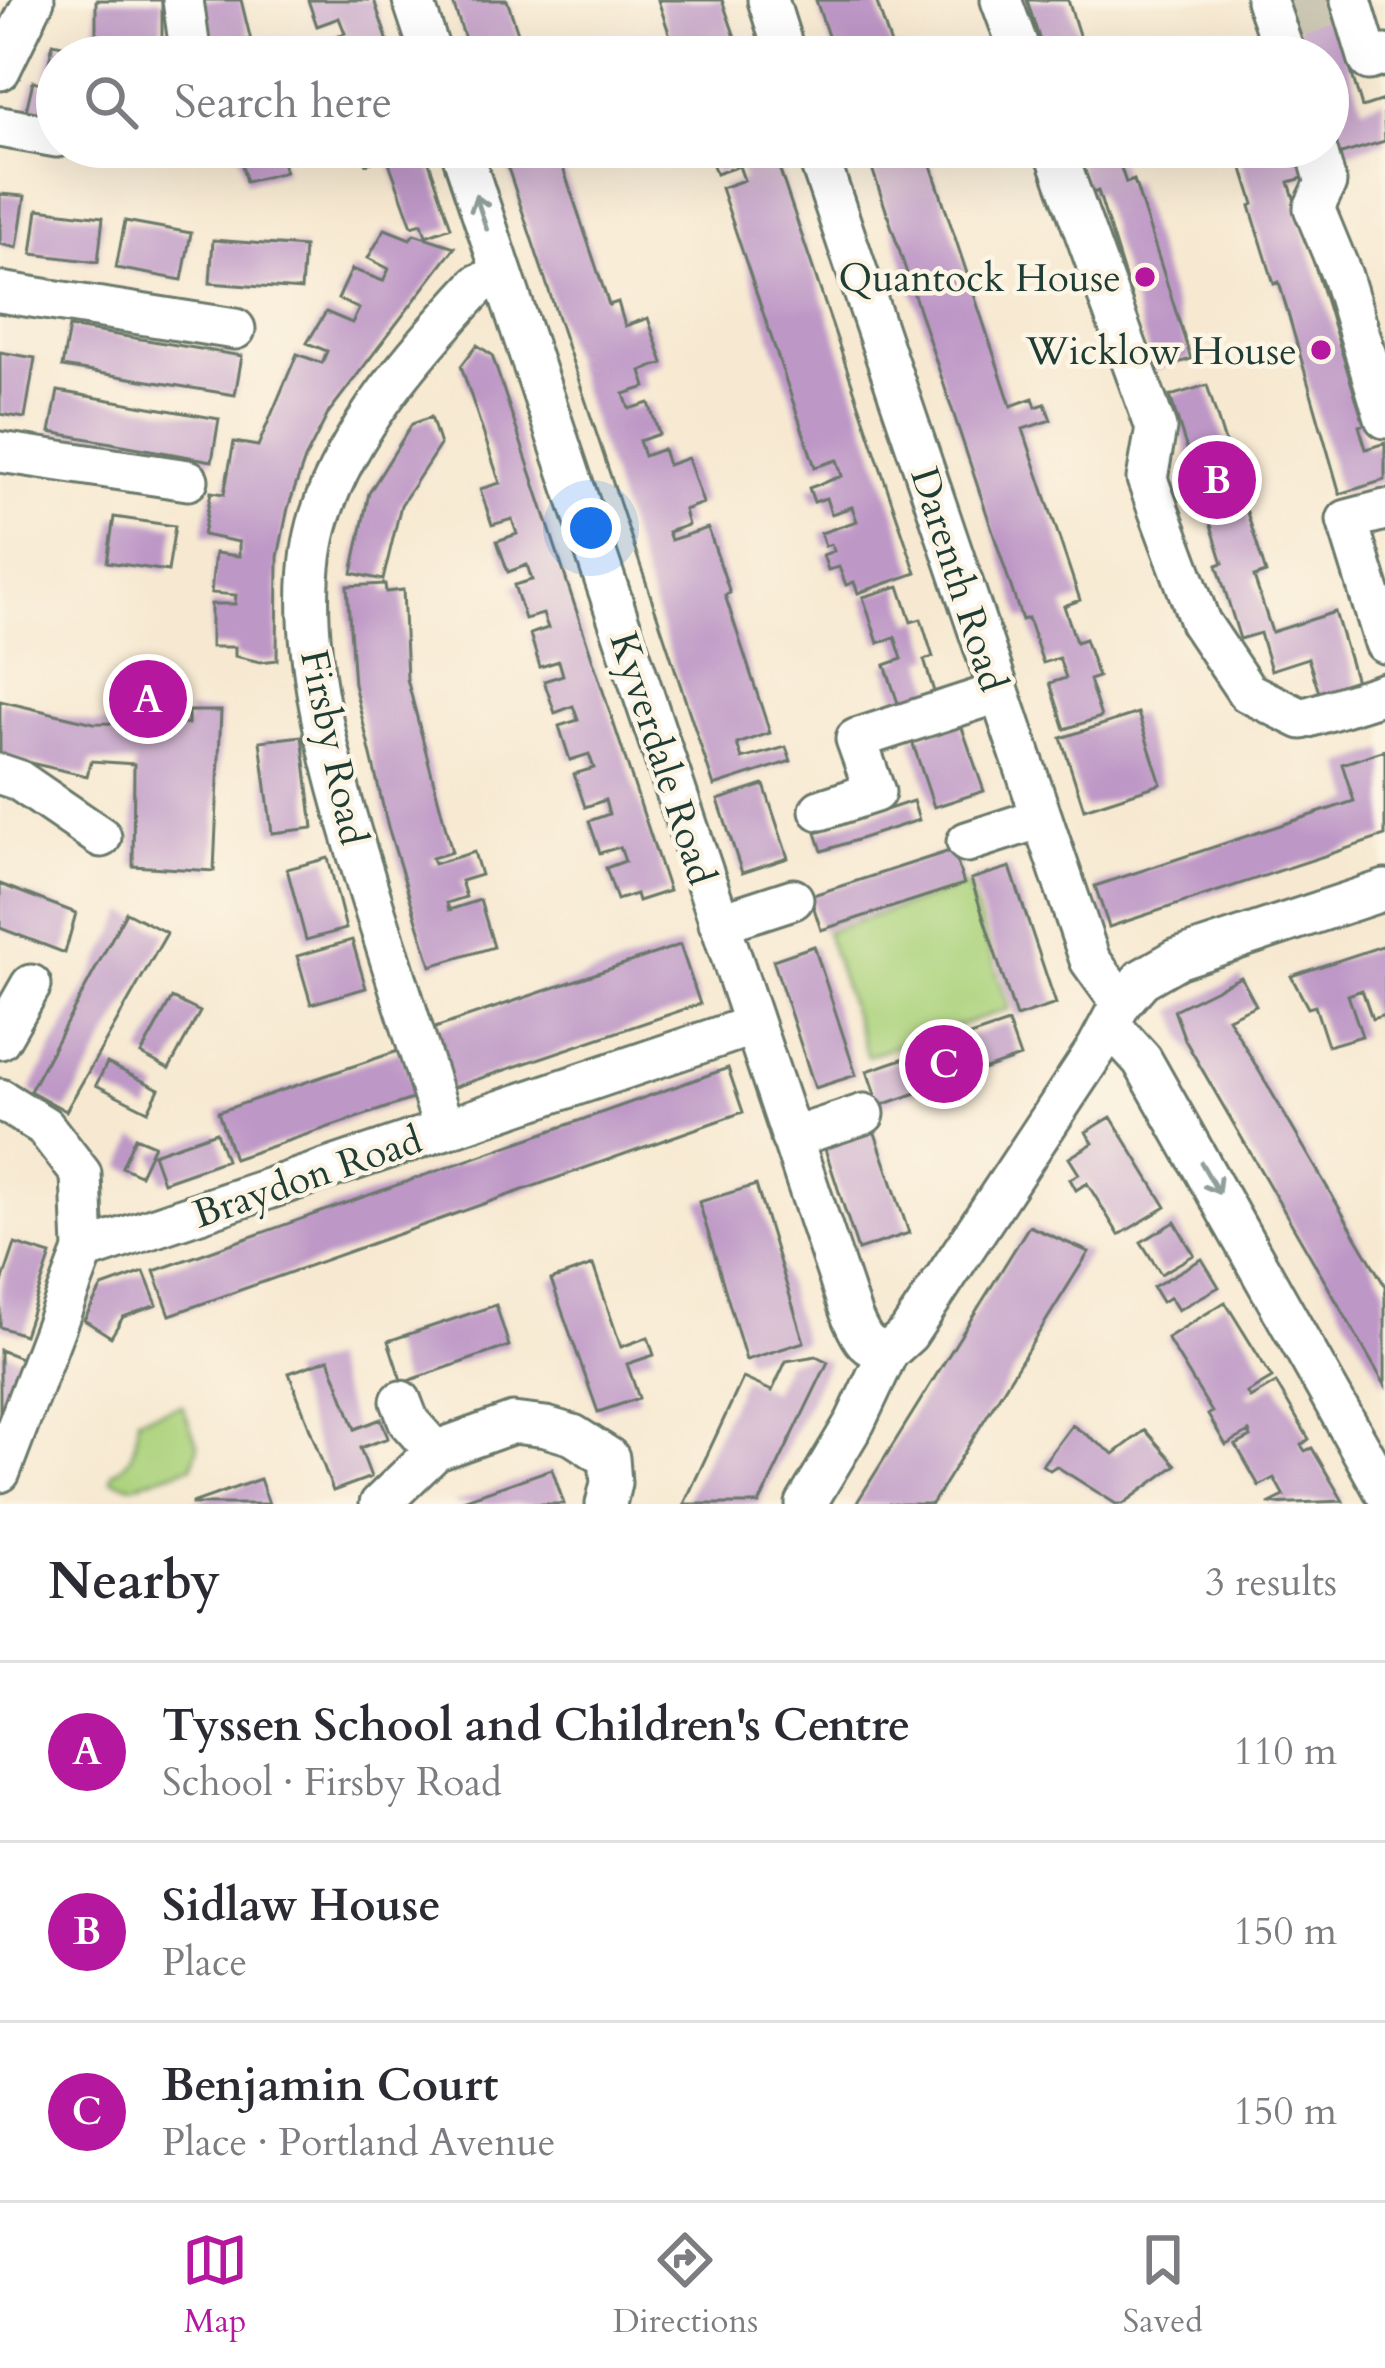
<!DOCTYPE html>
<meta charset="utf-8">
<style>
:root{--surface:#fff;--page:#f2f2f3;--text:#2b2b33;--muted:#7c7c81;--line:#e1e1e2;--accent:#b5179e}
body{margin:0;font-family:Cardo,serif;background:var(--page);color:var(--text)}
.you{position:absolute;left:591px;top:528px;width:42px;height:42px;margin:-30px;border:9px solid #fff;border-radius:50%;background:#1a73e8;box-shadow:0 0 0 18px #1a73e833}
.badge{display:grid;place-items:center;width:78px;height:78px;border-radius:50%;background:var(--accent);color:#fff;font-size:39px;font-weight:700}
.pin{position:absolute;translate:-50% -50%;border:6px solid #fff;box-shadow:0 3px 12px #0006}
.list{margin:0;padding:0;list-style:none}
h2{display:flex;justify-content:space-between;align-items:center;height:156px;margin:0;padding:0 48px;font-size:51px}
h2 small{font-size:39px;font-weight:400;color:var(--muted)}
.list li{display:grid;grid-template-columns:78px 1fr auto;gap:36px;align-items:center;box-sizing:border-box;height:180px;padding:0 48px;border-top:3px solid var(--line)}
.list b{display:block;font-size:45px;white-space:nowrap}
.list p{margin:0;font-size:39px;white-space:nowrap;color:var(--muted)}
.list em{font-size:39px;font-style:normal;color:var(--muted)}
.icon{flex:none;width:66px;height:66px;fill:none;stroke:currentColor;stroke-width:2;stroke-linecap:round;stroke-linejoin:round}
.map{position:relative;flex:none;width:1385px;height:1504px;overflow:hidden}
.search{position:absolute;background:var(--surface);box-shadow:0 12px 48px #0002;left:36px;right:36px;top:36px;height:132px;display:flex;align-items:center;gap:30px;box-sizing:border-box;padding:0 42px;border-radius:66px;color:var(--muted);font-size:45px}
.sheet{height:696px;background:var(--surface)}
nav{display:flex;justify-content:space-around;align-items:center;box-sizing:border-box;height:168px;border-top:3px solid var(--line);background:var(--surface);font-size:33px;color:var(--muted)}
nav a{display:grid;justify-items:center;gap:6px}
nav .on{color:var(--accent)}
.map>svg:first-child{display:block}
</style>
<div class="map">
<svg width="1385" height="1504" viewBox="0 0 1385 1504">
<rect width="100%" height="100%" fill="#fcf5e5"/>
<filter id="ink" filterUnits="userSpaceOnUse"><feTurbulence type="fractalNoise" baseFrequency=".00833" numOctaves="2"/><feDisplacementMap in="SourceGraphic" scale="24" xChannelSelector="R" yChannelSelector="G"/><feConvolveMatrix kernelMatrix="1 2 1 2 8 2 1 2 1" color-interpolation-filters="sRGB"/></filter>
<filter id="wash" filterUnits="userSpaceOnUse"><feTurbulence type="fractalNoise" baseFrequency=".004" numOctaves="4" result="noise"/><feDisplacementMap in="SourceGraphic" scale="48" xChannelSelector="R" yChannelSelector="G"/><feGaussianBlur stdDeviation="2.7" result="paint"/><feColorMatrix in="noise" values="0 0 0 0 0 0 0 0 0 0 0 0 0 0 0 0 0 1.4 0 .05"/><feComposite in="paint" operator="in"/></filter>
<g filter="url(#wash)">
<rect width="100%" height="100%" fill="#f7e9d1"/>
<path fill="#acd37d" stroke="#668858" stroke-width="3" d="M968 885 1009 1009 867 1056 826 932Z
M182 1405 198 1446 192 1466 132 1486 111 1480 113 1472C136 1461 135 1442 138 1418Z"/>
<g id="blocks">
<path fill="#bd97c6" d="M96 0H162V45H96Z
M199 0H241L255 57H205Z
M308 0H374L393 57H330L325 40 345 33 339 18 317 26Z
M452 0H507L526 57H471Z
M658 0H722L742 57H677Z
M816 0H876L895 57H835Z
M1027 0H1068L1086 57H1045Z
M1287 0H1329L1362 107 1383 100 1385 141 1335 156 1328 134V57H1304Z
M53 43 98 53 97 57H57V131L23 124 33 81 44 84Z
M231 147H278L285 172 246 182 239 153 233 155Z
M360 147H424L451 227 426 236 422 223 412 226 387 157 366 164Z
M501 147H556L609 305 618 302 625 326 648 318 663 363 641 371 646 387 624 394 629 409 649 403 659 434 639 441 644 456 663 449 668 465 688 458 703 503 684 510 688 525 668 532 671 540 708 528 730 593 725 595 770 733 737 744 742 759 786 747 791 761 714 786Z
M707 147H772L916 573 858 593 854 582 846 585 839 567 828 570 823 555 834 551 831 544 825 546 821 533 857 521 852 507 831 514 826 498 814 502 809 488 842 476 837 460 815 467 721 188 744 180 739 166 716 174Z
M865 147H925L1011 406 1033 398 1036 407 1045 404 1051 420 1023 429 1080 600 1064 606 1076 642 1085 639 1098 677 1089 680 1101 717 1065 729 1050 683 1066 678 1059 658 1043 663 1028 618 1022 620Z
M1073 147H1114L1126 183 1134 180 1191 359 1154 370 1098 191 1088 195Z
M1258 147H1301L1310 176 1289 182 1364 424 1359 426 1366 449 1385 443V480L1340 494 1279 282 1274 284 1250 206 1254 204 1238 153Z
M0 194 25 196 17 248 0 244Z
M38 209 103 217 98 262 32 254Z
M125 221 191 233 182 280 116 268Z
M385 229 410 239 414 234 455 247 329 412 305 459 288 508 278 557 277 660 260 662 235 656V647H211V604H235L236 595 211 593 215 553 239 556V542L203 535 211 492 224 494 234 442 258 446 297 354 322 363 327 351 307 343 326 312 352 323 359 309 338 299 352 269 383 281 389 269 368 258Z
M213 240 304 247 301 290 210 283Z
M69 327 242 356 235 395 62 367Z
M477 345 492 355 669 891 638 901 636 894 617 900 606 868 625 861 620 847 600 853 589 821 609 814 605 800 585 807 574 774 594 768 589 754 570 760 559 726 578 720 573 706 555 713 544 681 563 675 559 661 540 667 530 634 548 628 543 614 525 619 514 585 532 580 527 565 508 572 497 541 517 534 512 519 492 525 480 489 500 483 461 366Z
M0 352 35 358 25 418 0 414Z
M1207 385 1266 573 1254 577 1272 632 1335 612 1358 688 1321 699 1308 658 1271 670 1260 633 1240 639 1217 565 1223 563 1170 396Z
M58 391 219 419 212 461 50 432Z
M431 417 440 445 401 505 383 580 352 573 369 493 412 424Z
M114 517 175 526 168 571 107 562Z
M385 584 386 592 403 590 407 679 452 852 432 858 434 864 474 852 481 875 461 881 466 897 447 903 449 910 480 900 494 947 431 966 388 827 354 684 347 586Z
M899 586 911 622 921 619 933 657 924 660 936 698 900 709 885 665 902 659 895 637 878 643 863 597Z
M0 701 94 723 188 724V711H221L214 871 133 866 134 764 91 761 87 776 0 756Z
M1138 713 1161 784 1084 809 1061 738Z
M960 722 984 791 934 807 911 738Z
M302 736 313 828 272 833 260 741Z
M1385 750V836L1109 927 1095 886 1354 801 1342 764Z
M764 785 788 858 742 873 718 800Z
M913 801 919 820 822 851 816 833Z
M953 850 964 884 821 930 810 896Z
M328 858 346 929 306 940 287 869Z
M1010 867 1056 1004 1016 1017 971 879Z
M0 884 76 913 65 953 0 928Z
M126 912 167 933 66 1111 30 1091Z
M352 940 366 988 311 1004 297 956Z
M680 945 700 1004 449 1089 429 1030Z
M1385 945V1015L1372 1019 1362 990 1348 995 1362 1036 1328 1046 1315 1006 1308 1008 1291 976Z
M814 946 856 1075 815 1088 773 960Z
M1241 977 1256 1005 1228 1018 1385 1286V1385L1185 1040 1174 1010Z
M172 998 200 1012 169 1069 141 1054Z
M1008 1023 1020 1057 879 1106 867 1071Z
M401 1050 418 1097 234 1159 218 1112Z
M107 1063 159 1089 148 1111 96 1085Z
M728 1068 743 1112 170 1315 154 1271Z
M1111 1117 1166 1207 1119 1235 1087 1183 1076 1190 1070 1179 1079 1174 1069 1158 1093 1143 1086 1132Z
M874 1130 909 1233 858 1250 824 1146Z
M216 1132 226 1160 163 1182 153 1154Z
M135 1137 154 1145 140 1175 122 1167Z
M756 1185 804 1342 746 1360 699 1202Z
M1175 1222 1194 1255 1161 1274 1141 1242Z
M1029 1226 1089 1252 932 1504H856Z
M15 1244 51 1255 24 1335 0 1327V1289Z
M1202 1259 1219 1287 1178 1310 1170 1297 1162 1302 1153 1287Z
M593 1265 621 1347 648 1337 654 1355 627 1364 639 1398 598 1412 551 1280Z
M144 1272 157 1305 123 1317 111 1337 84 1320 102 1287Z
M1225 1302 1272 1378 1247 1393 1250 1398 1276 1383 1309 1439 1301 1445 1305 1451 1312 1448 1343 1501 1268 1504 1284 1496 1274 1478 1259 1486 1236 1445 1251 1437 1249 1432 1226 1445 1208 1415 1212 1412 1167 1338Z
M496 1305 509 1346 402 1383 388 1341Z
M0 1350 26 1360 4 1416 0 1415Z
M816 1356 828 1362 759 1504H684L743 1378 772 1391 786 1361Z
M329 1359 355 1429 381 1419 388 1438 360 1448 371 1477 333 1491 289 1373Z
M1072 1425 1114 1454 1145 1430 1176 1465 1123 1504H1116L1056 1466 1050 1470 1042 1465Z
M552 1469 564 1504H454V1503Z
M260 1479 269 1504H192V1503Z"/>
</g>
</g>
<g filter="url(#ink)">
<use href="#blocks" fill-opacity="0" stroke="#6b796b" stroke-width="3"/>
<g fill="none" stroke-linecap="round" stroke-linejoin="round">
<path stroke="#ccc7b2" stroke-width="39" stroke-dasharray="39 20" stroke-linecap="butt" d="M1292 19 1331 6"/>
<g stroke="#6b796b" stroke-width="45">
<path id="minor" d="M183 0 191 57
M413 0 432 57
M768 0 786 57
M1001 0 1022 57
M1266 0 1286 57
M1351 0 1369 60 1385 55
M0 70 34 0
M0 127 57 137
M460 147 852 1317C861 1337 865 1348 888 1352
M815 147 1090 960 1121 1003
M1054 147 1156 428 1147 479 1200 622 1247 692 1302 719 1385 693
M1316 147 1326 183 1314 208 1342 276 1385 418
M0 292 235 329
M0 452 188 480
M1385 510 1347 520 1385 643
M0 774 18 780 101 837
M820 810 875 792 856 739 998 693
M967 842 1041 818
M719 923 793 899
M1111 1026 1142 1060 1385 1492
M0 1039 31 985
M0 1099 44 1126 81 1174 84 1251
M444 1129C421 1056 398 983 375 911 341 801 284 629 320 516 349 428 417 351 479 284L502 276
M791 1138 864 1114
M401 1401 409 1422 435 1451
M0 1472 84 1251 754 1025
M380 1504 435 1451 513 1423 546 1427 573 1435 609 1458 611 1483 606 1504
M806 1504 855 1422 888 1352 908 1334 1097 1048 1121 1003 1142 979 1177 959 1385 890"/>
</g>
<use href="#minor" stroke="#fff" stroke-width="39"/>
</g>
<defs><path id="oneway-shaft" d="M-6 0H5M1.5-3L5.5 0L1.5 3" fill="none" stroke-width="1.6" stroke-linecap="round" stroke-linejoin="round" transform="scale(3)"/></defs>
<g stroke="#8f9e9a">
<use href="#oneway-shaft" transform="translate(481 212) rotate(-108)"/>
<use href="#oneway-shaft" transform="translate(1210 1178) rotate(60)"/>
</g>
</g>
<g fill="#b5179e" stroke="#fcf5e5" stroke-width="4.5">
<circle cx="1145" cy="277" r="12"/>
<circle cx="1321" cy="350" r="12"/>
</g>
<g text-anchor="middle" stroke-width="9" stroke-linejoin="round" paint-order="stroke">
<g font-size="39" fill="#1f3d34" stroke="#fcf5e5" text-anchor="end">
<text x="1121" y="291">Quantock House</text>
<text x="1297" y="364">Wicklow House</text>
</g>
<g font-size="39" fill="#1f3d34" stroke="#fcf5e5">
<text transform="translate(960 579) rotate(72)" y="14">Darenth Road</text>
<text transform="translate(335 747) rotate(78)" y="14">Firsby Road</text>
<text transform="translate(664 758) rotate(72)" y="14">Kyverdale Road</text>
<text transform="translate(307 1176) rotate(-19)" y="14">Braydon Road</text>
</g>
</g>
</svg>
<div class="you"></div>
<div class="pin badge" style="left:148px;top:699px">A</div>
<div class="pin badge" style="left:1217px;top:480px">B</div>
<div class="pin badge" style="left:944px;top:1064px">C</div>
<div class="search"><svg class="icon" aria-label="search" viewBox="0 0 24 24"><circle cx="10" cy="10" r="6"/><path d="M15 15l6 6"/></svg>Search here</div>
</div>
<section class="sheet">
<h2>Nearby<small>3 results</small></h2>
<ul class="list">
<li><span class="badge">A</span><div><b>Tyssen School and Children's Centre</b><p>School · Firsby Road</p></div><em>110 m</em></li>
<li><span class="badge">B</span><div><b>Sidlaw House</b><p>Place</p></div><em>150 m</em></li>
<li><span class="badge">C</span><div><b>Benjamin Court</b><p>Place · Portland Avenue</p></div><em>150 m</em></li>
</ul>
</section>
<nav>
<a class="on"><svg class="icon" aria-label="map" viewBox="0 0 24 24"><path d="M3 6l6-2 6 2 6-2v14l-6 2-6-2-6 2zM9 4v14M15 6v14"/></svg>Map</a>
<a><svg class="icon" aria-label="directions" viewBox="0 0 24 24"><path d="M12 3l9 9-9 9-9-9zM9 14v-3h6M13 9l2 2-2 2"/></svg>Directions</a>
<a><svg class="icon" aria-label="saved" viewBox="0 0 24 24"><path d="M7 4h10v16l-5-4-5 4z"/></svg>Saved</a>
</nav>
